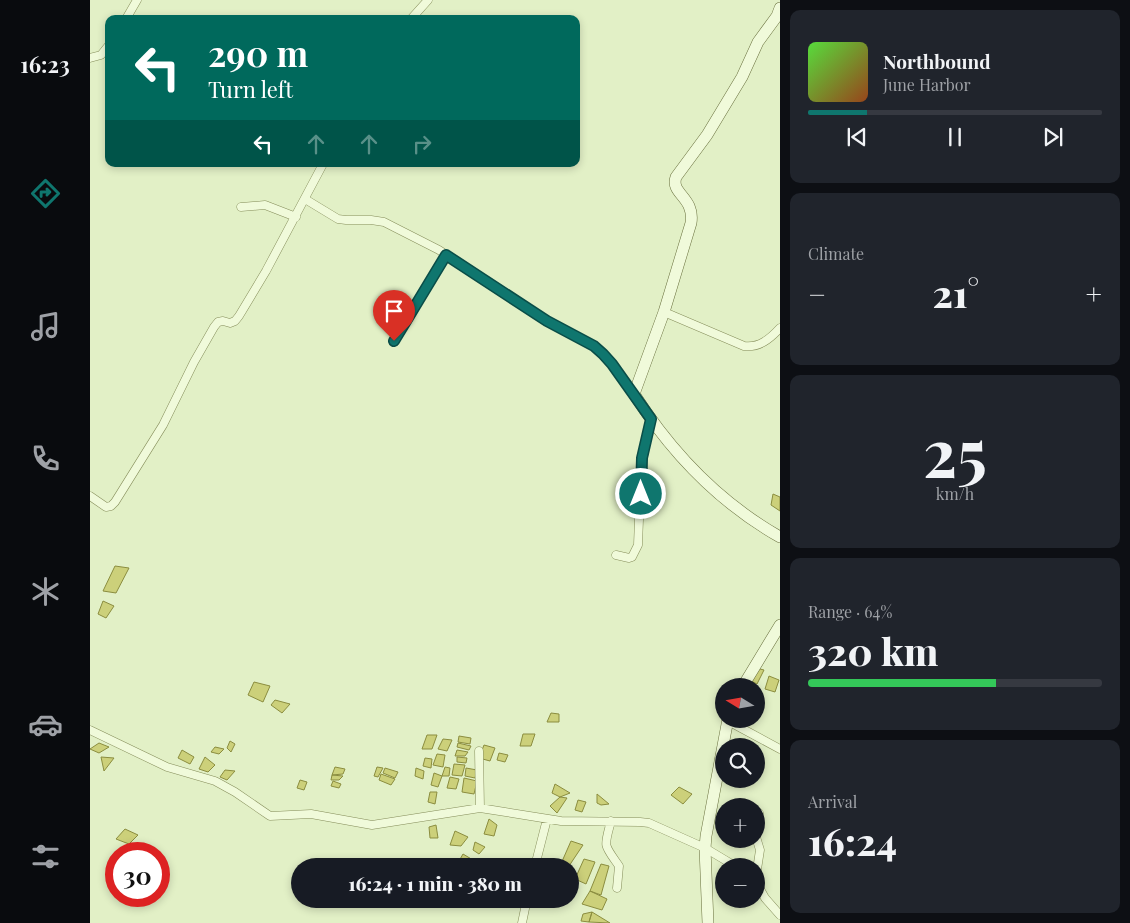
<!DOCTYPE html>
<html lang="en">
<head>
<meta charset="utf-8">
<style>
	:root { --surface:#171b24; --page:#20242c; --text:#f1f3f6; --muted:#9ea1a6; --line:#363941; --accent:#0f766e }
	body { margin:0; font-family:"Playfair Display",serif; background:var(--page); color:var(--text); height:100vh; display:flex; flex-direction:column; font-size:19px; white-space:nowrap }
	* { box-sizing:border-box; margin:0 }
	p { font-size:16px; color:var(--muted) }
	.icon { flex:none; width:28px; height:28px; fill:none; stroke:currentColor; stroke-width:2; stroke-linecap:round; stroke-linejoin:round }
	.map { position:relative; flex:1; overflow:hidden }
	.side { display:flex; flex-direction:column; gap:10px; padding:10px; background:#0d0f14; width:350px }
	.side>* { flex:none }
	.hud { position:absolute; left:15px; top:15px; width:475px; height:152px; border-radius:10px; box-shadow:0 2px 8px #0003; background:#00695c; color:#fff; overflow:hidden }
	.needle { width:32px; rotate:281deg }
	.buttons { position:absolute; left:625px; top:678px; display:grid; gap:10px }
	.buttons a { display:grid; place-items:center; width:50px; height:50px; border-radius:50%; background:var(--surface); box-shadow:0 2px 8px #0003; font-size:25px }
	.speed { position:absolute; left:15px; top:842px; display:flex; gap:10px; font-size:25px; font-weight:700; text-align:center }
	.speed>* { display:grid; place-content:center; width:65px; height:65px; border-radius:50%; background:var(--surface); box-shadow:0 2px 8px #0003; line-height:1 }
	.speed .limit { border:8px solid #d22; background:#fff; color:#111 }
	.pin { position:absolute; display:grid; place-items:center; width:42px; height:42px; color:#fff; margin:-51px -21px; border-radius:50% 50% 50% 0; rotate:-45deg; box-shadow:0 0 5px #0007 }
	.pin .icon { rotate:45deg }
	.me { position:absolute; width:55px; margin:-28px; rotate:0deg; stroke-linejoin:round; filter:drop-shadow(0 0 4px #0008) }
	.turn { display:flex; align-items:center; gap:18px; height:105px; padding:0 20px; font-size:22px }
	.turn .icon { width:65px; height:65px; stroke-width:2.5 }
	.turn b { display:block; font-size:35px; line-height:42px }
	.lanes { display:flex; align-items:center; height:48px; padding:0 20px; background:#0003; justify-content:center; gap:25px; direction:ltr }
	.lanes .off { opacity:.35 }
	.big { font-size:38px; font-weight:800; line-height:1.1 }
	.side .card { flex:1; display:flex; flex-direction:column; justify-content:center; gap:8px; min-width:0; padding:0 18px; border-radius:10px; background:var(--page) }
	.side .dial { align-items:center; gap:0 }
	.dial b { font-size:65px; line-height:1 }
	.song { display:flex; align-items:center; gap:15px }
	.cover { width:60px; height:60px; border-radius:8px; background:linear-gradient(135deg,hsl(110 70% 55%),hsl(20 70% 35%)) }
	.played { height:5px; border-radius:2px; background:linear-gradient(90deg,var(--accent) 20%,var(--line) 20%) }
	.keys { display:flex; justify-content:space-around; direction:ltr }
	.heat { display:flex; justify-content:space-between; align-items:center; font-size:28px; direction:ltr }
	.charge { height:8px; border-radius:4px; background:linear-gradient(90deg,#34c759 64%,var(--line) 0) }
	.trip { position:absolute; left:201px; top:858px; width:288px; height:50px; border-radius:25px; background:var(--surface); box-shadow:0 2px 8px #0003; font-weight:800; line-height:50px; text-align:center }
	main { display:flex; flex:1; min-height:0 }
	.dock { display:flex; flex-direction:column; width:90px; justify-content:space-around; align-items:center; background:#090b0e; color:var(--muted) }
	.dock .icon { width:35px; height:35px }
	.dock .current { color:var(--accent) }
	.dock b { font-size:22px; color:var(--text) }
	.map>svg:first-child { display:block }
</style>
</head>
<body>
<main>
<nav class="dock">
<b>16:23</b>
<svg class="icon current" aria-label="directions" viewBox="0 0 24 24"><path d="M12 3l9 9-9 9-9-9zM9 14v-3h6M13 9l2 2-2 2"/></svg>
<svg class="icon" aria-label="music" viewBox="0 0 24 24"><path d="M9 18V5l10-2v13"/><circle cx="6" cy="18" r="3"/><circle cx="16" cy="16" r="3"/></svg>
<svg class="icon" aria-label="phone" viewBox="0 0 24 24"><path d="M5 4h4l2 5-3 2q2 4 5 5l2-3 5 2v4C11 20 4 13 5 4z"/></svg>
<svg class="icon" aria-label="climate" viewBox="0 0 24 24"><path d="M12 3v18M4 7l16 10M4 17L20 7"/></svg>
<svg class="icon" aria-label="car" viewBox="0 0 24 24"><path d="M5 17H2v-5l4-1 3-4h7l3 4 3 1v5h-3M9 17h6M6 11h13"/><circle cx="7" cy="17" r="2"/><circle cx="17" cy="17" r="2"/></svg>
<svg class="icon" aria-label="filters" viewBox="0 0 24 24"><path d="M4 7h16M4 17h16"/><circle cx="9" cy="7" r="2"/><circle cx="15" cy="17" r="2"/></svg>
</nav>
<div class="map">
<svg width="690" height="923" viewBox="0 0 690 923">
	<rect width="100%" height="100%" fill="#e2f0c6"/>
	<path fill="#ccd07a" stroke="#8b8d3f" d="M683 494 690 497V511L681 505Z
		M25 566 39 568 26 593 13 591Z
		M13 601 24 606 16 618 8 614Z
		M666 668 674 670 667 684 659 680Z
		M679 676 689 680 685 692 675 689Z
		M164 682 180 686 173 702 158 695Z
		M185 700 200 704 192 713 181 705Z
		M461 713 469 714V722H457Z
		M433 734H445L441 746H430Z
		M337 735H347L342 749H332Z
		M369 736 381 738 380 744 368 742Z
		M353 739 362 740 357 751 348 749Z
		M140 741 145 744 141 752 137 748Z
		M9 743 19 747 9 753 0 749Z
		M368 743 381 746 379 750 367 747Z
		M394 745 405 748 400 761 389 758Z
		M125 747 134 749 129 754 121 752Z
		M92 750 104 757 100 764 88 758Z
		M367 750 378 752 375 756H365Z
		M409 753 418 755 415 762 407 760Z
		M347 754 355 755 353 767 343 765Z
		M11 757 24 758 14 771Z
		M115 757 125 765 118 772 109 769Z
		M367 757 377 758 376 763 367 762Z
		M335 758 342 759 341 768 333 766Z
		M364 764 375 765 372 776 362 775Z
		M245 767 255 769 253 774 242 775Z
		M287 767 293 768 288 777 284 776Z
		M355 767 360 768 359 776H352Z
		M295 768 308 772 305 778 293 773Z
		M326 768 334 771 333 779 325 776Z
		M376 768 387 770 385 778 375 776Z
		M135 770 145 771 137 780 130 777Z
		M344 773 352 776 348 787 341 785Z
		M291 774 305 779 301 785 289 780Z
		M242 775 253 776 249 780H241Z
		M360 777 369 779 366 789 357 788Z
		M374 778 387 781 384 794 372 792Z
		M210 780 217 782 214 790 207 788Z
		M243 781 251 784 249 788 241 786Z
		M465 784 480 793 470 797 462 793Z
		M589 787 602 794 593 804 581 795Z
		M340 792H347L345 804 338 802Z
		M507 794 519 804 511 805 507 803Z
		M470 797 477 798 467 813 460 806Z
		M488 800 496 802 492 812 485 810Z
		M399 819 407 825 404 836 394 834Z
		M346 825 348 838H340L339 827Z
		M35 829 48 835 39 844 26 839Z
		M365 831 378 837 371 846 360 845Z
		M481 841 493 845 479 866H470Z
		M385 842 395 847 389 854 383 850Z
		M373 854 388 863 377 865 369 861Z
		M494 859 505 862 496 884 485 879Z
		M511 864 519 866 511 895 500 891Z
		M500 891 517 899 512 910 492 904Z
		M502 912 499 922 491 921 493 914Z
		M502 912 520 923 499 922Z"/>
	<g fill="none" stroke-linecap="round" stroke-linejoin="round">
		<defs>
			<path id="street" d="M36 19 47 0
				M321 19 338 0
				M0 58 11 55 19 45
				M215 199 248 219 256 220H281L294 222 349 250 457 321 504 346 522 364 544 394
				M151 207 175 205 206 217
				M574 312 654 346C669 348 680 339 690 328
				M304 341 356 255
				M0 496 16 507 21 506 25 502 73 425 104 362 124 327 128 322 133 321 140 323 145 321 149 316 176 271 233 164
				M526 555 539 558 542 557 548 545 551 468 561 419
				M638 721 690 749
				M0 730 77 767 125 781 145 792 180 816 221 814 282 825 390 808 471 821 550 822 559 823 615 848 645 866
				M389 751 390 808
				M521 821C514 848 513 843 529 866L527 888
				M666 826 669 813
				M666 837 670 850 666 876
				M445 866 457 819
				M666 882 675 898 690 915
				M432 923 437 899"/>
			<path id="secondary" d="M690 8 687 16 668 42 652 77 617 135 586 177C580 194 605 197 601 223L574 312 544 394C581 452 630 503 690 537
				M653 686 690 625
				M618 923 615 848 616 836 638 719"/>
		</defs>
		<use href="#street" stroke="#858d5a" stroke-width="9"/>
		<use href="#secondary" stroke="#686f3d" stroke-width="12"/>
		<use href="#street" stroke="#f0fada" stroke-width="8"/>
		<use href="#secondary" stroke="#f0fada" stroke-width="11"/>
	</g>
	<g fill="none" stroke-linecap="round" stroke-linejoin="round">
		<defs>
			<path id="route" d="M304 341 356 255 457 321 504 346 513 354 522 364 561 419 552 458 551 494"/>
		</defs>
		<use href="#route" stroke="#0a4d48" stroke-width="12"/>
		<use href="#route" stroke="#0f766e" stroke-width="9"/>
	</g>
</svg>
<div class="buttons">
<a><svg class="needle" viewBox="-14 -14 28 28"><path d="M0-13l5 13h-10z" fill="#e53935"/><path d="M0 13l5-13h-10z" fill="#9ea1a6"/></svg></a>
<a><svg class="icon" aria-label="search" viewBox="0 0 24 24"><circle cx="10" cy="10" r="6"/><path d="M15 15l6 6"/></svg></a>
<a>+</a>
<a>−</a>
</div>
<div class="speed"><div class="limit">30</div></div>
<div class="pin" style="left:304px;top:341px;background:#d93025"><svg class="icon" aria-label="arrive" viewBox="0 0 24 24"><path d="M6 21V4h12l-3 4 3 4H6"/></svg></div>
<svg class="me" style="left:551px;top:494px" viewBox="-20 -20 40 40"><circle r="17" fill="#0f766e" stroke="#fff" stroke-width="3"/><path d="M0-11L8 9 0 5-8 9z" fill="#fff"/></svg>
<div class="trip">16:24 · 1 min · 380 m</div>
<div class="hud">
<div class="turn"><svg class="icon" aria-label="left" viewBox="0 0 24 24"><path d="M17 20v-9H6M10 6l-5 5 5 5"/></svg><div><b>290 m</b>Turn left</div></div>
<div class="lanes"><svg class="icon" aria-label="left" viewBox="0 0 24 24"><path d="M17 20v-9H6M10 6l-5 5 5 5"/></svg><svg class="icon off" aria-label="ahead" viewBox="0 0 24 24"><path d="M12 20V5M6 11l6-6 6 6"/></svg><svg class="icon off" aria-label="ahead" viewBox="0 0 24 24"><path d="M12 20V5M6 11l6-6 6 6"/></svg><svg class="icon off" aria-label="right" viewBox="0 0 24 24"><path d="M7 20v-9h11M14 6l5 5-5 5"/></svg></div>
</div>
</div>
<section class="side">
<div class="card">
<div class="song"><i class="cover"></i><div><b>Northbound</b><p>June Harbor</p></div></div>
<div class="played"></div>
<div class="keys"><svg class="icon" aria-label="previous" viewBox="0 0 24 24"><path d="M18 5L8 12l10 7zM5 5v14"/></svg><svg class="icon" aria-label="pause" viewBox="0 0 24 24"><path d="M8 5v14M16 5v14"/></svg><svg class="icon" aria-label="next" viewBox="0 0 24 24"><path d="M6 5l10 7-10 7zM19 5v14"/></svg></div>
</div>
<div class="card"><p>Climate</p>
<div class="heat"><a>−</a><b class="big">21°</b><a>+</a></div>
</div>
<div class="card dial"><b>25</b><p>km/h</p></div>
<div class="card"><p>Range · 64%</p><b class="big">320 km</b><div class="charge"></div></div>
<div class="card"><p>Arrival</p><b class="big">16:24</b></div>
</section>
</main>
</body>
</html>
